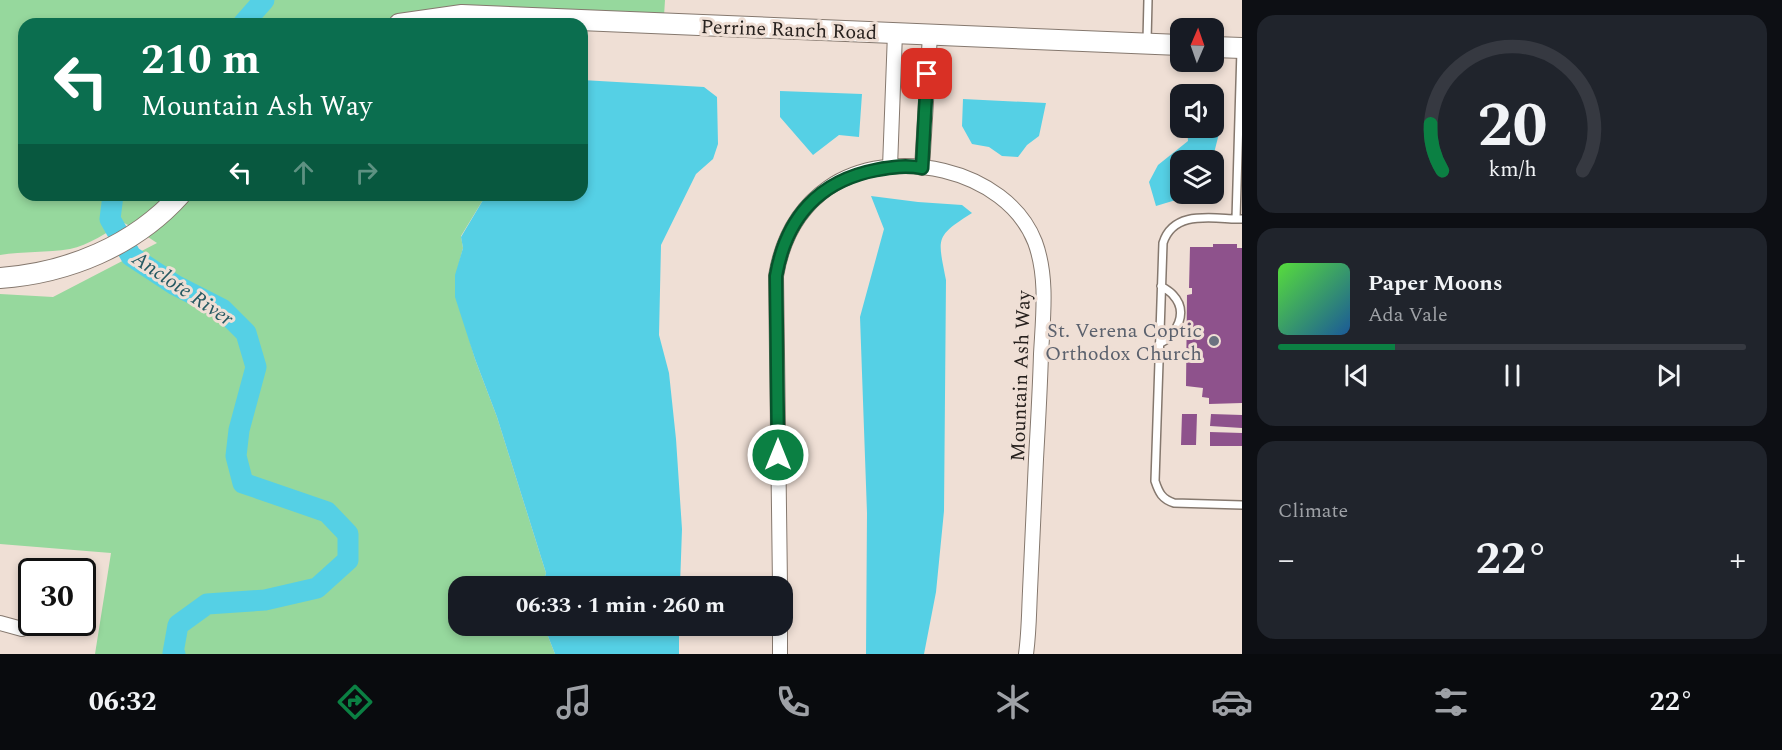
<!DOCTYPE html>
<html lang="en">
<head>
<meta charset="utf-8">
<style>
	:root { --surface:#171b24; --page:#20242c; --text:#f1f3f6; --muted:#9ea1a6; --line:#363941; --accent:#0b8043 }
	body { margin:0; font-family:Spectral,serif; background:var(--page); color:var(--text); height:100vh; display:flex; flex-direction:column; font-size:22px; white-space:nowrap }
	* { box-sizing:border-box; margin:0 }
	p { font-size:20px; color:var(--muted) }
	.icon { flex:none; width:33px; height:33px; fill:none; stroke:currentColor; stroke-width:2; stroke-linecap:round; stroke-linejoin:round }
	.map { position:relative; flex:1; overflow:hidden }
	.drawer { display:flex; flex-direction:column; gap:15px; padding:15px; background:#0d0f14; width:540px }
	.drawer>* { flex:none }
	.top-card { position:absolute; left:18px; top:18px; width:570px; height:183px; border-radius:18px; box-shadow:0 3px 9px #0003; background:#0b6e4f; color:#fff; overflow:hidden }
	.needle { width:39px; rotate:2deg }
	.controls { position:absolute; left:1170px; top:18px; display:grid; gap:12px }
	.controls a { display:grid; place-items:center; width:54px; height:54px; border-radius:12px; background:var(--surface); box-shadow:0 3px 9px #0003; font-size:30px }
	.speed { position:absolute; left:18px; top:558px; display:flex; gap:12px; font-size:30px; font-weight:700; text-align:center }
	.speed>* { display:grid; place-content:center; width:78px; height:78px; border-radius:50%; background:var(--surface); box-shadow:0 3px 9px #0003; line-height:1 }
	.speed .limit { border:3px solid #111; border-radius:9px; background:#fff; color:#111 }
	.pin { position:absolute; display:grid; place-items:center; width:51px; height:51px; color:#fff; margin:-26px; border-radius:12px; box-shadow:0 3px 9px #0006 }
	.me { position:absolute; width:66px; margin:-33px; rotate:0deg; stroke-linejoin:round; filter:drop-shadow(0 0 4px #0008) }
	.turn { display:flex; align-items:center; gap:21px; height:126px; padding:0 24px; font-size:27px }
	.turn .icon { width:78px; height:78px; stroke-width:2.5 }
	.turn b { display:block; font-size:42px; line-height:51px }
	.lanes { display:flex; align-items:center; height:57px; padding:0 24px; background:#0003; justify-content:center; gap:30px; direction:ltr }
	.lanes .off { opacity:.35 }
	.big { font-size:45px; font-weight:700; line-height:1.1 }
	.drawer .widget { flex:1; display:flex; flex-direction:column; justify-content:center; gap:9px; min-width:0; padding:0 21px; border-radius:18px; background:var(--page) }
	.drawer .dial { align-items:center; gap:0 }
	.dial svg { height:156px; overflow:visible; fill:none; stroke:var(--line); stroke-width:7; stroke-linecap:round; text-anchor:middle }
	.dial text { fill:var(--text); stroke:none }
	.song { display:flex; align-items:center; gap:18px }
	.cover { width:72px; height:72px; border-radius:9px; background:linear-gradient(135deg,hsl(110 70% 55%),hsl(210 70% 35%)) }
	.played { height:6px; border-radius:3px; background:linear-gradient(90deg,var(--accent) 25%,var(--line) 25%) }
	.keys { display:flex; justify-content:space-around; direction:ltr }
	.heat { display:flex; justify-content:space-between; align-items:center; font-size:33px; direction:ltr }
	.trip { position:absolute; left:448px; top:576px; width:345px; height:60px; border-radius:18px; background:var(--surface); box-shadow:0 3px 9px #0003; font-weight:700; line-height:60px; text-align:center }
	.tab-bar { display:flex; height:96px; justify-content:space-around; align-items:center; background:#090b0e; color:var(--muted) }
	.tab-bar .icon { width:42px; height:42px }
	.tab-bar .on { color:var(--accent) }
	.tab-bar b { font-size:27px; color:var(--text) }
	main { display:flex; flex:1; min-height:0 }
	.map>svg:first-child { display:block }
</style>
</head>
<body>
<main>
<div class="map">
<svg width="1242" height="654" viewBox="0 0 1242 654">
	<rect width="100%" height="100%" fill="#efdfd5"/>
	<path fill="#96d89d" d="M0 0H665L664 16 404 15 379 24H24V195H171L132 227 124 223C108 231 88 246 70 249 47 253 23 251 0 255Z
		M189 195H486L461 236 463 248 456 275 466 328 475 359 497 417 546 573 542 586H459V626H544L555 654H95L111 553 0 544V294L53 297 157 243 145 235Z"/>
	<path fill="#55d0e5" d="M582 80 704 87 717 97 718 144 713 159 696 174 661 245 659 335 669 373 676 439 682 529 680 586H542L546 573 497 417 475 359 455 297V275L463 248 461 237 486 195H582Z
		M780 91 862 94 859 137 839 135 813 155 780 117Z
		M963 99 1046 103 1039 136 1027 145 1018 157 1002 156 989 147 972 144 962 126Z
		M1214 107 1222 122 1214 153 1217 181 1214 192V160H1180V194H1213L1212 196H1189L1156 206 1149 182 1158 165 1188 141 1187 128H1214Z
		M871 196 918 202 962 205 972 213C934 237 938 238 946 280L944 511 936 592 924 654H866L867 513 860 317 884 229Z
		M544 626H679V654H555Z"/>
	<g fill="none" stroke-linecap="round" stroke-linejoin="round">
		<path stroke="#55d0e5" stroke-width="21" d="M243 24 264 0
			M113 195 110 219 131 256 175 285 222 309 246 333 256 367 239 430 236 456 243 483 327 512 348 534V560L317 588 265 600 207 604 178 625 173 653 175 654"/>
	</g>
	<path fill="#8e528c" d="M1213 244H1237V248H1242V403L1209 404V398L1202 397 1203 388 1186 386 1187 295 1192 294V288H1189L1190 247H1213Z
		M1182 414H1197L1196 445H1181Z
		M1211 414 1242 415V428L1210 426Z
		M1210 432 1242 433V446H1210Z"/>
	<g fill="none" stroke-linecap="round" stroke-linejoin="round">
		<defs>
			<path id="lane" d="M1147 41 1148 0
				M1241 50 1236 219H1242
				M1236 219C1209 218 1173 211 1163 243L1155 481C1159 493 1162 499 1174 503L1242 505
				M1159 344C1177 335 1189 312 1173 295 1170 291 1165 289 1161 286"/>
			<path id="street" d="M890 167 895 33
				M922 168 930 35
				M780 586 776 276C782 240 798 209 828 188 890 144 1006 168 1035 242 1048 277 1043 317 1041 354 1040 389 1038 424 1036 459 1034 503 1032 547 1030 591 1029 611 1029 633 1026 654
				M0 623 22 629
				M780 654V626"/>
			<path id="secondary" d="M399 24 462 15 1180 45
				M1214 47 1242 48
				M0 278C68 273 134 246 180 195"/>
		</defs>
		<use href="#lane" stroke="#85786e" stroke-width="10"/>
		<use href="#street" stroke="#85786e" stroke-width="16"/>
		<use href="#secondary" stroke="#85786e" stroke-width="22"/>
		<use href="#lane" stroke="#fff" stroke-width="7"/>
		<use href="#street" stroke="#fff" stroke-width="14"/>
		<use href="#secondary" stroke="#fff" stroke-width="20"/>
	</g>
	<g fill="none" stroke-linecap="round" stroke-linejoin="round">
		<defs>
			<path id="route" d="M778 455 776 276C786 218 819 181 876 170 892 167 906 165 922 168L927 74"/>
		</defs>
		<use href="#route" stroke="#07532c" stroke-width="15"/>
		<use href="#route" stroke="#0b8043" stroke-width="10"/>
	</g>
	<circle fill="#6b7280" stroke="#efdfd5" stroke-width="2" cx="1214" cy="341" r="6"/>
	<g text-anchor="middle" stroke-width="6" stroke-linejoin="round" paint-order="stroke">
		<g font-size="20" fill="#26201d" stroke="#efdfd5">
			<text transform="translate(789 29) rotate(2)" y="7">Perrine Ranch Road</text>
			<text transform="translate(1020 376) rotate(-88)" y="7">Mountain Ash Way</text>
		</g>
		<g font-size="20" fill="#5b616d" stroke="#efdfd5" text-anchor="end">
			<text x="1202" y="337">St. Verena Coptic<tspan x="1202" dy="23">Orthodox Church</tspan></text>
		</g>
		<g font-size="21" font-style="italic" fill="#255962" stroke="#efdfd5">
			<text transform="translate(183 288) rotate(34)" y="7">Anclote River</text>
		</g>
	</g>
</svg>
<div class="controls">
<a><svg class="needle" viewBox="-14 -14 28 28"><path d="M0-13l5 13h-10z" fill="#e53935"/><path d="M0 13l5-13h-10z" fill="#9ea1a6"/></svg></a>
<a><svg class="icon" aria-label="sound" viewBox="0 0 24 24"><path d="M4 9h4l5-4v14l-5-4H4zM17 9q2 3 0 6"/></svg></a>
<a><svg class="icon" aria-label="layers" viewBox="0 0 24 24"><path d="M12 4l9 5-9 5-9-5zM3 14l9 5 9-5"/></svg></a>
</div>
<div class="speed"><div class="limit">30</div></div>
<div class="pin" style="left:927px;top:74px;background:#d93025"><svg class="icon" aria-label="arrive" viewBox="0 0 24 24"><path d="M6 21V4h12l-3 4 3 4H6"/></svg></div>
<svg class="me" style="left:778px;top:455px" viewBox="-20 -20 40 40"><circle r="17" fill="#0b8043" stroke="#fff" stroke-width="3"/><path d="M0-11L8 9 0 5-8 9z" fill="#fff"/></svg>
<div class="trip">06:33 · 1 min · 260 m</div>
<div class="top-card">
<div class="turn"><svg class="icon" aria-label="left" viewBox="0 0 24 24"><path d="M17 20v-9H6M10 6l-5 5 5 5"/></svg><div><b>210 m</b>Mountain Ash Way</div></div>
<div class="lanes"><svg class="icon" aria-label="left" viewBox="0 0 24 24"><path d="M17 20v-9H6M10 6l-5 5 5 5"/></svg><svg class="icon off" aria-label="ahead" viewBox="0 0 24 24"><path d="M12 20V5M6 11l6-6 6 6"/></svg><svg class="icon off" aria-label="right" viewBox="0 0 24 24"><path d="M7 20v-9h11M14 6l5 5-5 5"/></svg></div>
</div>
</div>
<section class="drawer">
<div class="widget dial"><svg viewBox="0 0 100 80">
<path d="M14 69A42 42 0 1 1 86 69"/>
<path d="M14 69A42 42 0 0 1 8 45" stroke="#0b8043"/>
<text x="50" y="56" font-size="32" font-weight="700">20</text>
<text x="50" y="72" font-size="11">km/h</text>
</svg></div>
<div class="widget">
<div class="song"><i class="cover"></i><div><b>Paper Moons</b><p>Ada Vale</p></div></div>
<div class="played"></div>
<div class="keys"><svg class="icon" aria-label="previous" viewBox="0 0 24 24"><path d="M18 5L8 12l10 7zM5 5v14"/></svg><svg class="icon" aria-label="pause" viewBox="0 0 24 24"><path d="M8 5v14M16 5v14"/></svg><svg class="icon" aria-label="next" viewBox="0 0 24 24"><path d="M6 5l10 7-10 7zM19 5v14"/></svg></div>
</div>
<div class="widget"><p>Climate</p>
<div class="heat"><a>−</a><b class="big">22°</b><a>+</a></div>
</div>
</section>
</main>
<nav class="tab-bar">
<b>06:32</b>
<svg class="icon on" aria-label="directions" viewBox="0 0 24 24"><path d="M12 3l9 9-9 9-9-9zM9 14v-3h6M13 9l2 2-2 2"/></svg>
<svg class="icon" aria-label="music" viewBox="0 0 24 24"><path d="M9 18V5l10-2v13"/><circle cx="6" cy="18" r="3"/><circle cx="16" cy="16" r="3"/></svg>
<svg class="icon" aria-label="phone" viewBox="0 0 24 24"><path d="M5 4h4l2 5-3 2q2 4 5 5l2-3 5 2v4C11 20 4 13 5 4z"/></svg>
<svg class="icon" aria-label="climate" viewBox="0 0 24 24"><path d="M12 3v18M4 7l16 10M4 17L20 7"/></svg>
<svg class="icon" aria-label="car" viewBox="0 0 24 24"><path d="M5 17H2v-5l4-1 3-4h7l3 4 3 1v5h-3M9 17h6M6 11h13"/><circle cx="7" cy="17" r="2"/><circle cx="17" cy="17" r="2"/></svg>
<svg class="icon" aria-label="filters" viewBox="0 0 24 24"><path d="M4 7h16M4 17h16"/><circle cx="9" cy="7" r="2"/><circle cx="15" cy="17" r="2"/></svg>
<b>22°</b>
</nav>
</body>
</html>
